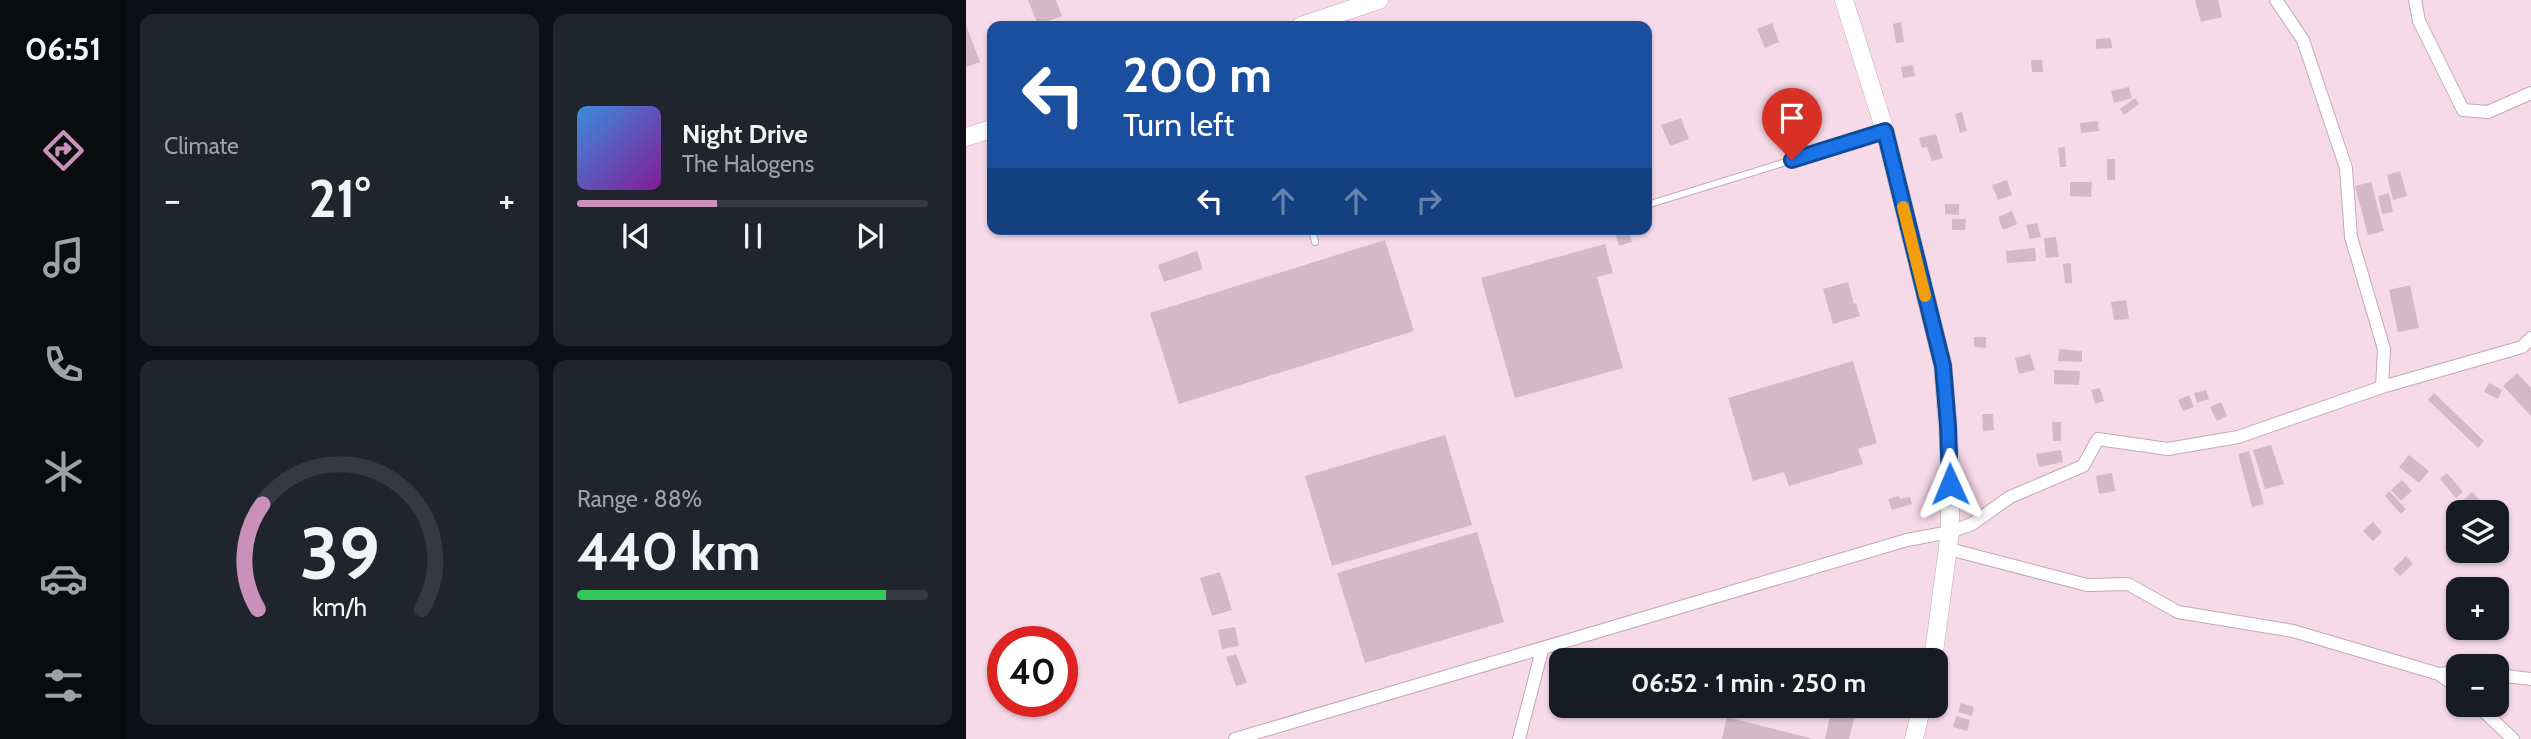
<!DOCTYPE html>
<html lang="en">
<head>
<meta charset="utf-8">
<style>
	:root { --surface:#171b24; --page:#20242c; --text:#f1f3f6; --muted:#9ea1a6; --line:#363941; --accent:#c991b9 }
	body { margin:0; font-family:Cabin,sans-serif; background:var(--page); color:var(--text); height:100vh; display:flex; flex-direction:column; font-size:26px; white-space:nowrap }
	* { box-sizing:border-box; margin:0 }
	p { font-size:23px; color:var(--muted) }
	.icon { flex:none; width:38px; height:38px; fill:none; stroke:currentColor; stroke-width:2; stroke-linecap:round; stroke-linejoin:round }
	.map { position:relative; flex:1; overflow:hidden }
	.panel { display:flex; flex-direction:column; gap:14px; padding:14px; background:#0d0f14; width:840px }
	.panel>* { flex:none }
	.guide { position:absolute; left:21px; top:21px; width:665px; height:214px; border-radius:14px; box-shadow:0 2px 5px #0004; background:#1a4fa0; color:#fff; overflow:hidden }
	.tools { position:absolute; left:1480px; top:500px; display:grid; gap:14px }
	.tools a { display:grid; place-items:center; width:63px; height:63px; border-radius:14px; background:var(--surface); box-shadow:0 2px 5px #0004; font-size:35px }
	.speed { position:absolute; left:21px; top:626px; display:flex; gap:14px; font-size:35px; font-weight:700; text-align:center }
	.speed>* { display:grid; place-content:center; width:91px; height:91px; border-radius:50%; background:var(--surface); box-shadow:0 2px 5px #0004; line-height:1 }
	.speed .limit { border:10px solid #d22; background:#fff; color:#111 }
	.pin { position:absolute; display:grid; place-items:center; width:60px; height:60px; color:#fff; margin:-72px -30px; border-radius:50% 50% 50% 0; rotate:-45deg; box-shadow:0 0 7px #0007 }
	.pin .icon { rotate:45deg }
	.me { position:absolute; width:77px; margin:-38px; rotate:359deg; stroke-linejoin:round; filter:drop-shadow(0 0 5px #0008) }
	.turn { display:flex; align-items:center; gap:24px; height:147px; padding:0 21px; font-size:32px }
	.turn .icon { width:91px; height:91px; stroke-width:2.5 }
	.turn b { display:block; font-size:49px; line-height:60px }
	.lanes { display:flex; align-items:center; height:66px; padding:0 21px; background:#0003; justify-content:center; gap:35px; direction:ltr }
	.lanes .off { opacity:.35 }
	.big { font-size:52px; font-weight:700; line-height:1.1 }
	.panel .card { flex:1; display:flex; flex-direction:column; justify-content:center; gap:10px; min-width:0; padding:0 24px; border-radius:14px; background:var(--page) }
	.panel .dial { align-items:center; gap:0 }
	.dial svg { height:182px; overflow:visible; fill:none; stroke:var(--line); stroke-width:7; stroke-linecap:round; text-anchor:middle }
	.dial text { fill:var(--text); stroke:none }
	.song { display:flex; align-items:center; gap:21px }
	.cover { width:84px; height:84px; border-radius:10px; background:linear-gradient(135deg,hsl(210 70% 55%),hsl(290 70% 35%)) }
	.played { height:7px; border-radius:4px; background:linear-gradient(90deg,var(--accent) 40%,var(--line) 40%) }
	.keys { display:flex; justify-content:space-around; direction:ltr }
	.heat { display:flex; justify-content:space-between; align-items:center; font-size:38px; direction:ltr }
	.charge { height:10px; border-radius:5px; background:linear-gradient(90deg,#34c759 88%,var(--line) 0) }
	.panel .tiles { flex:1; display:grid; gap:14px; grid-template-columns:repeat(2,1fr) }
	.trip { position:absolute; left:583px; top:648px; width:399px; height:70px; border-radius:14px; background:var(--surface); box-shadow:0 2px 5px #0004; font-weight:700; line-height:70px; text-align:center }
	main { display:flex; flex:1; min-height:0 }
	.tab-bar { display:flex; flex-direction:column; width:126px; justify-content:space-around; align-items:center; background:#090b0e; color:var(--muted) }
	.tab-bar .icon { width:49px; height:49px }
	.tab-bar .selected { color:var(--accent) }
	.tab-bar b { font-size:32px; color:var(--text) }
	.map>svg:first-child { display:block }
</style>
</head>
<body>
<main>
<nav class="tab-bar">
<b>06:51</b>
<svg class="icon selected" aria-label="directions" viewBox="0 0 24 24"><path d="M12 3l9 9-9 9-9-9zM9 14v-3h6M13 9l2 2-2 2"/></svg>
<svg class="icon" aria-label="music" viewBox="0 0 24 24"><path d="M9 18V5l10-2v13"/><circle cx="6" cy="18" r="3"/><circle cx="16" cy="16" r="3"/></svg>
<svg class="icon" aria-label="phone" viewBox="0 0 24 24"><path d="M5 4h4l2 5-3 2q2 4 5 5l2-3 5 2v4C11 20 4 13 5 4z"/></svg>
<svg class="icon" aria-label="climate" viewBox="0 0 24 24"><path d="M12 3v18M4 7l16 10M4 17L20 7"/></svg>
<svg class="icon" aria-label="car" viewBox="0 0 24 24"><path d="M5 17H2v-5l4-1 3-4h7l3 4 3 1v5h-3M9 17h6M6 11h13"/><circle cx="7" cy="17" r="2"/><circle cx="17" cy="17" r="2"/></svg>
<svg class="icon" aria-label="filters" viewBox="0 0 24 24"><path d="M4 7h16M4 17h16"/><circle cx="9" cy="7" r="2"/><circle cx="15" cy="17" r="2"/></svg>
</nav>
<section class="panel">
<div class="tiles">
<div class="card"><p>Climate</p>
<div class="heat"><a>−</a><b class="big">21°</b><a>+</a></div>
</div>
<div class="card">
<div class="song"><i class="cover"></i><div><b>Night Drive</b><p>The Halogens</p></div></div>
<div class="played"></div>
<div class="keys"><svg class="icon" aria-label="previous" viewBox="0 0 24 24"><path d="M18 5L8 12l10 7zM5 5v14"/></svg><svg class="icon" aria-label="pause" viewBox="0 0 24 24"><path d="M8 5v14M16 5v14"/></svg><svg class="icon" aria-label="next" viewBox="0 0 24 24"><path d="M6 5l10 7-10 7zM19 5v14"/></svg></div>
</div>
<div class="card dial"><svg viewBox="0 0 100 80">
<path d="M14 69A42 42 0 1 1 86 69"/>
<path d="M14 69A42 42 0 0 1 16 23" stroke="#c991b9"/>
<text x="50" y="56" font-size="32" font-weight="700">39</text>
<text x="50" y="72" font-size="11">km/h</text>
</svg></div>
<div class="card"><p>Range · 88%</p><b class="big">440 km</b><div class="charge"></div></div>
</div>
</section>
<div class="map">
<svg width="1565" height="739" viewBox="0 0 1565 739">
	<rect width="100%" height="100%" fill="#f6dae8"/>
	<path fill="#d3b8c6" d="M62 0H90L96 16 72 25Z
		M1229 0H1252L1256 17 1235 22Z
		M935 22 938 42 930 43 927 24Z
		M806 23 813 42 799 48 791 29Z
		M0 25 14 62 0 67Z
		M1145 38 1146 48 1130 49V39Z
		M1065 60H1076L1077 72H1066Z
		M947 65 949 76 937 78 935 67Z
		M1163 87 1166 98 1148 103 1145 91Z
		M1169 98 1173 104 1158 115 1154 109Z
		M996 112 1001 131 994 133 989 114Z
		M715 118 723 139 704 146 695 125Z
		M1132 121 1133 131 1115 133 1114 123Z
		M970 134 977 158 966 161 961 147 956 148 953 138Z
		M1099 147 1100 167H1094L1092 148Z
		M1141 159H1149V180H1141Z
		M1434 171 1441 196 1427 200 1421 175Z
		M1041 180 1046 195 1032 200 1026 185Z
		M1104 182H1126L1125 197 1104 196Z
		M1405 182 1418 231 1402 235 1389 186Z
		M1423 193 1427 212 1416 214 1412 196Z
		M979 204H993V215L979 214Z
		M1046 211 1051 224 1037 230 1032 217Z
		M986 219H1000L999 230H986Z
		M1071 223 1075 237 1064 239 1060 225Z
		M648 229H662L666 242 653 246Z
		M1090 237 1093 257 1080 258 1078 238Z
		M419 240 448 331 213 404 184 313Z
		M639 244 647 273 631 277 657 368 549 398 515 278Z
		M1069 248 1070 261 1041 263 1040 251Z
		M231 251 237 269 198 282 192 265Z
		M1105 263 1106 283H1099L1097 264Z
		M882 282 888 304 890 303 894 316 867 324 857 289Z
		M1444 285 1453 328 1432 332 1423 290Z
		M1160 300 1163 319 1148 320 1145 302Z
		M1008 337H1020V348L1008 347Z
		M1093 349 1116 351V362L1092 361Z
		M1064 354 1069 370 1053 374 1049 358Z
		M887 361 911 443 892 449 897 464 823 486 818 472 787 481 762 398Z
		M1088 370 1114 371 1113 385 1088 384Z
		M1551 373 1565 388V416L1537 386Z
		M1523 383 1536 390 1532 399 1518 392Z
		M1134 388 1138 401 1129 404 1125 390Z
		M1240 390 1243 399 1231 403 1228 393Z
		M1468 393 1518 441 1512 448 1462 400Z
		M1223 395 1228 407 1217 411 1212 400Z
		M1255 402 1261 416 1251 421 1244 407Z
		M1016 414H1027L1028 430 1017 431Z
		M1086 422H1095V441H1087Z
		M479 435 506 525 366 566 339 476Z
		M1305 445 1318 484 1299 489 1287 450Z
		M1095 450 1097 462 1073 467 1070 454Z
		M1283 451 1298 504 1286 507 1272 454Z
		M1443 455 1463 471 1453 483 1433 467Z
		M1146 473 1149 491 1133 494 1130 476Z
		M1481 473 1497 492 1490 498 1474 479Z
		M1436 480 1446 491 1435 501 1425 490Z
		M1423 491 1440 509 1435 514 1419 496Z
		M1506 492 1515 501 1503 513H1493V525L1483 514Z
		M933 496 934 499 944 497 946 504 926 510 922 499Z
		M1407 522 1416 532 1407 541 1397 531Z
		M511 532 538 622 399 663 371 573Z
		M1440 556 1447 564 1434 576 1427 569Z
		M254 572 266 610 246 616 234 578Z
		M269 627 273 646 256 649 252 630Z
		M270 654 281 683 270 686 260 657Z
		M995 703 1008 707 1006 716 992 712Z
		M865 712 888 718 883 739H859Z
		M990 716 1004 720 1001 731 987 727Z
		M761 717 844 738V739H756Z"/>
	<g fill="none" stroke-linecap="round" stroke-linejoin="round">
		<defs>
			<path id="lane" d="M681 205 917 132
				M346 229 349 242"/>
			<path id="street" d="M1449 0 1453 21 1497 110 1522 112 1565 93
				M1416 387 1556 347 1565 338
				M983 549 1121 585 1162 584 1212 612 1327 631 1473 674 1493 689
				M1473 674 1493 672
				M1531 675 1565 679
				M1511 705 1547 739
				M269 739 941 540 984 532 1006 524 1044 497 1117 466 1132 439 1202 449 1272 437 1416 387 1418 349 1385 237 1380 168 1337 40 1310 0
				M553 739 576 650"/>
			<path id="secondary" d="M878 0 919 131 977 366 984 460V532L967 660
				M335 26 413 0
				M0 137 26 129
				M948 739 956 705"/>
		</defs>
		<use href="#lane" stroke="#c3a8b6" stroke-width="8"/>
		<use href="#street" stroke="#c3a8b6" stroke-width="14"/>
		<use href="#secondary" stroke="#c3a8b6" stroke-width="19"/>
		<use href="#lane" stroke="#fff" stroke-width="6"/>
		<use href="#street" stroke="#fff" stroke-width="12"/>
		<use href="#secondary" stroke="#fff" stroke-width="18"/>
	</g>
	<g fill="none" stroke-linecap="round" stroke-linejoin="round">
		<defs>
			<path id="route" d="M826 160 919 131 977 366 982 426 984 484"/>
		</defs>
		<use href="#route" stroke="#114b97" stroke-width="18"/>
		<use href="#route" stroke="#1a73e8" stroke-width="12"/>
		<path stroke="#f59e0b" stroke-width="12" d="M937 207 959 296"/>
	</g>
</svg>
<div class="tools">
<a><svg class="icon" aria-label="layers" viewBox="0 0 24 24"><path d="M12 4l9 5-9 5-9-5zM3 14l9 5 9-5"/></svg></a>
<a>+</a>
<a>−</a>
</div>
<div class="speed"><div class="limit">40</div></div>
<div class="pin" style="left:826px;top:160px;background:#d93025"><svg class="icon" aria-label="arrive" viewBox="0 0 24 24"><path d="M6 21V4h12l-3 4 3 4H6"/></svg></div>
<svg class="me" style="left:984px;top:484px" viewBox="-20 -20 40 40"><path d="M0-17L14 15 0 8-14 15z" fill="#1a73e8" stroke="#fff" stroke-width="4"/></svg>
<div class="trip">06:52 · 1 min · 250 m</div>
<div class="guide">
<div class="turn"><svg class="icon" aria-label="left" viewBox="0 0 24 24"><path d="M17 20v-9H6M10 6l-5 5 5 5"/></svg><div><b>200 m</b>Turn left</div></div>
<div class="lanes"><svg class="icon" aria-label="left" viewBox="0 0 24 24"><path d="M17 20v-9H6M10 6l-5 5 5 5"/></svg><svg class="icon off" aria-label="ahead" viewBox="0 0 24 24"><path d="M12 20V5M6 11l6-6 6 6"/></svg><svg class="icon off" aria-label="ahead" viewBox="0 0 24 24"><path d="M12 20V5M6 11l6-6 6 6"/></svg><svg class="icon off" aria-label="right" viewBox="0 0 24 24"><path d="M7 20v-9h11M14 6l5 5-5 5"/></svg></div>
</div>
</div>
</main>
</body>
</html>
